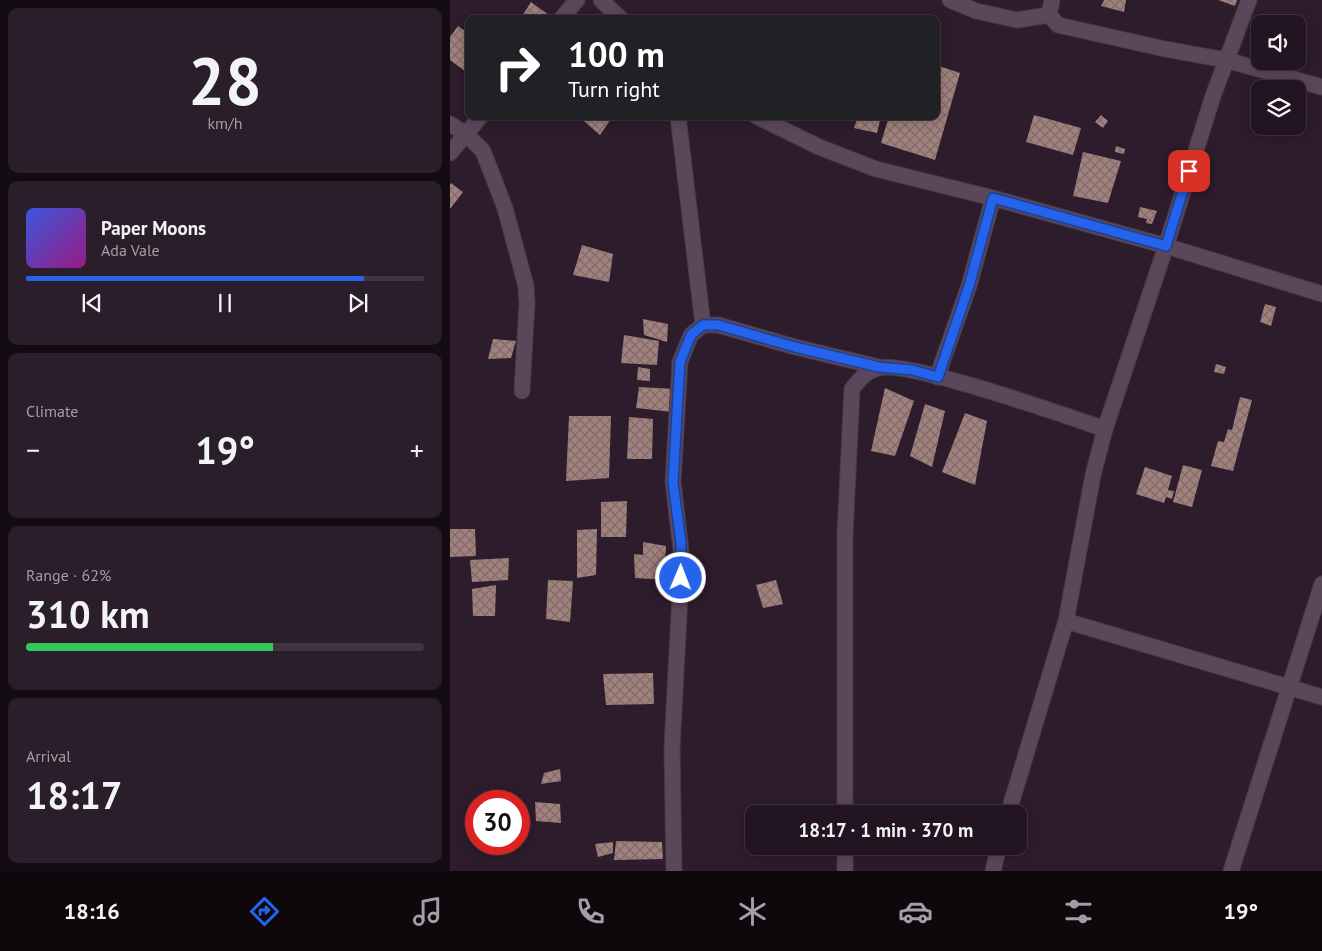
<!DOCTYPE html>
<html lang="en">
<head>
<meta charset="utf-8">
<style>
	:root { --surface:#221521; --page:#2a1e2a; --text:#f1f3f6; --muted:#a29fa5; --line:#3f343f; --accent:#2563eb }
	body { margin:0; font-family:"PT Sans",sans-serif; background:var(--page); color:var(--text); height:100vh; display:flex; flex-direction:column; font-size:19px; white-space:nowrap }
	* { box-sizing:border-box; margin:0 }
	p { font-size:16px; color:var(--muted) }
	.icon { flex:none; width:28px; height:28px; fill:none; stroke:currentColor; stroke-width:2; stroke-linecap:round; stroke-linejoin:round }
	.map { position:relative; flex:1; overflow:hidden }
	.side { display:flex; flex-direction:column; gap:8px; padding:8px; background:#130c12; width:450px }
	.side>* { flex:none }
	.hud { position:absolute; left:15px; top:15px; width:475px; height:105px; border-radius:10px; box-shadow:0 2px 12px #0003,0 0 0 1px var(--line); background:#202124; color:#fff; overflow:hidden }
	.fabs { position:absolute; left:801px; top:15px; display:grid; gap:10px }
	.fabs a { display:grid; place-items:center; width:55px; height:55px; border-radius:10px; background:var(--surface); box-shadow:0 2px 12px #0003,0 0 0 1px var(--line); font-size:25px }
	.speed { position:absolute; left:15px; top:790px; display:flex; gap:10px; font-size:25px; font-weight:700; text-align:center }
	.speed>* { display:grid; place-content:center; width:65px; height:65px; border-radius:50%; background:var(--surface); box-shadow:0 2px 12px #0003,0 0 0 1px var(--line); line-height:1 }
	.speed .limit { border:8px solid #d22; background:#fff; color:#111 }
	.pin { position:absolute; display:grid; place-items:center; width:42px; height:42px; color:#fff; margin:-21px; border-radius:10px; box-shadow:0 2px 8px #0006 }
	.me { position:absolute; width:55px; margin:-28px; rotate:1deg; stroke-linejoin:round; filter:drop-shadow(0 0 4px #0008) }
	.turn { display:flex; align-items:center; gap:18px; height:105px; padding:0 20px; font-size:22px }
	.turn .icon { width:65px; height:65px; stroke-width:2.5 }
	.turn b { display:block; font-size:35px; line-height:42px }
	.big { font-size:38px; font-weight:700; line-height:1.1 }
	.side .tile { flex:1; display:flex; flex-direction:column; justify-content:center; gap:8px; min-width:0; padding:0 18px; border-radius:10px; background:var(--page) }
	.side .dial { align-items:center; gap:0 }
	.dial b { font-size:65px; line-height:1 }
	.song { display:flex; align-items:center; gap:15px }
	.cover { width:60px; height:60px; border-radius:8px; background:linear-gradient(135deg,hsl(230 70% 55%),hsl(310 70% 35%)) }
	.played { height:5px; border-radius:2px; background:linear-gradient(90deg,var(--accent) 85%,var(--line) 85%) }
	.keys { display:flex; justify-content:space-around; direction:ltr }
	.heat { display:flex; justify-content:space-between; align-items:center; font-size:28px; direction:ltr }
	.charge { height:8px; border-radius:4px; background:linear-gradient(90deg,#34c759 62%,var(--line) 0) }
	.trip { position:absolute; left:295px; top:805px; width:282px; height:50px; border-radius:10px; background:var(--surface); box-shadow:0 2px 12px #0003,0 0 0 1px var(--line); font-weight:700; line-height:50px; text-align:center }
	.dock { display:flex; height:80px; justify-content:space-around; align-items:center; background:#0e080d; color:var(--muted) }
	.dock .icon { width:35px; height:35px }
	.dock .on { color:var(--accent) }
	.dock b { font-size:22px; color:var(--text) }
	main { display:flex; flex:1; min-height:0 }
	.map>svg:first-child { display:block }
</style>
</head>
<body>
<main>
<section class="side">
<div class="tile dial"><b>28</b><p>km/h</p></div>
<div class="tile">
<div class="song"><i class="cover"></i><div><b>Paper Moons</b><p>Ada Vale</p></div></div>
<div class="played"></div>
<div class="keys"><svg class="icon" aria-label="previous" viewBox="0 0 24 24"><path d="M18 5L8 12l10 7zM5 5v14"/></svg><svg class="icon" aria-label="pause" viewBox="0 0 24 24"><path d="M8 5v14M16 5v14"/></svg><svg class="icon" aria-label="next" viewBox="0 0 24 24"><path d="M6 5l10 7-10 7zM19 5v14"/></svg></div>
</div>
<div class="tile"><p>Climate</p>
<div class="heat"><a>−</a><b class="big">19°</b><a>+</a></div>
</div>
<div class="tile"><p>Range · 62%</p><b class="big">310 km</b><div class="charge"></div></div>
<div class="tile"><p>Arrival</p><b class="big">18:17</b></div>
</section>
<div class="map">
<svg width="872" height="871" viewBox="0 0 872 871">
	<defs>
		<pattern id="building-cross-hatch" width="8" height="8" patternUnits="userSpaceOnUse" patternTransform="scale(1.25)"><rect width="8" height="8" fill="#a1817d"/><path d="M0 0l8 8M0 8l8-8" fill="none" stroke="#816b69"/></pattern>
	</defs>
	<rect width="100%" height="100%" fill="#2d1c2c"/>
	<path fill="url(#building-cross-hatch)" d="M654 0H676L674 12 651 6Z
		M768 0H787L785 6Z
		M81 2 99 15 97 19H77L72 16Z
		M8 26 19 34V74L0 60V37Z
		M486 65 510 73 485 160 431 143 439 116H486Z
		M584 115 631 128 623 155 576 142Z
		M651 115 658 121 653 128 645 122Z
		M137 116H163L150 135 134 121Z
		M408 116H431L427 133 404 128Z
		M666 146 675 149 674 154 665 152Z
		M633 152 671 161 658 203 623 196Z
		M1 183 13 192 0 209V185Z
		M690 207 707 211 702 224 696 223 697 219 688 217Z
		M132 245 163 254 159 282 123 275Z
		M815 304 826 307 821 326 810 322Z
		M193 319 218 324 217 342 194 335Z
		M174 335 209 341 207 365 171 363Z
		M43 339 66 341 61 358 38 359Z
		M766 364 776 367 774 374 764 372Z
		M188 367 200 369V381L187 380Z
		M189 387 225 389 223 412 186 408Z
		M435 388 464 401 445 456 421 451Z
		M790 397 802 400 783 471 761 466 768 441 774 442 778 429 782 430Z
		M475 404 495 411 482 467 460 456Z
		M515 413 537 421 525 485 492 472Z
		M119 416H161L159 478 116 481Z
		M179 417 203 419 202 459H177Z
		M733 465 752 470 742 507 723 502Z
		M695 467 722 476 718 490 724 491 722 499 716 497 714 503 686 494Z
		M177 501 176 537H151V502Z
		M0 529H25L26 556 0 557Z
		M147 529 146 575 127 578V530Z
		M193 542 216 546 215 566 220 567 218 580 185 578 184 554 193 555Z
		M59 558 58 580 22 582 20 560Z
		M98 580 123 581 120 622 96 619Z
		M326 580 333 604 313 608 306 585Z
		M46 585 45 616H23L22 589Z
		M203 673 204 704 156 705 153 674Z
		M110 769 111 781 91 784 94 773Z
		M85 802 110 804 111 823 86 821Z
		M166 841 212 842 213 859 164 860Z
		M163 842V853L148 857 145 844Z"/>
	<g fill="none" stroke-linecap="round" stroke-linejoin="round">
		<defs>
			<path id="street" d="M151 0 171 19
				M500 0 526 11 567 20 599 15
				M602 0 599 15 608 25 715 49 776 60 872 87
				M228 116 253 325
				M306 116 369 147 426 169 543 198 716 246 872 294
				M0 124 16 134 33 151 55 208 76 286 77 303 72 391
				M0 153 16 134
				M487 377 519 286 543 198
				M616 621 872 697
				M395 814V535L402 389C410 379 415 372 428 368 456 359 619 417 655 429
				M558 814 616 621 643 475 655 429 716 246 763 96 799 0
				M224 871 222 747 232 559 223 482 230 362 241 335 253 325H268L345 347 429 367
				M395 871V846
				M543 871 549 846
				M781 871 872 584"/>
			<path id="secondary" d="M111 19 127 0
				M16 134 31 116"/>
		</defs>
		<use href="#street" stroke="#473946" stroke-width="17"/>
		<use href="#secondary" stroke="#473946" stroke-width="17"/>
		<use href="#street" stroke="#5b475a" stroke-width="15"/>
		<use href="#secondary" stroke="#5b475a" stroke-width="15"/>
	</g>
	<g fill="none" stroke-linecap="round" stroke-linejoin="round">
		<defs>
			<path id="route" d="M231 578V543L223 482 230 362 241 335 253 325H268L345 347 429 367 462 370 488 377 519 286 543 198 716 246 739 171"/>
		</defs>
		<use href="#route" stroke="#184099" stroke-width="12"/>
		<use href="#route" stroke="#2563eb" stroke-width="9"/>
	</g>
</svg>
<div class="fabs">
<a><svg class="icon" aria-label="sound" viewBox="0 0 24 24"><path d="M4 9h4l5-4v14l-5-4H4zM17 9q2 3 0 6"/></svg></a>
<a><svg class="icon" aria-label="layers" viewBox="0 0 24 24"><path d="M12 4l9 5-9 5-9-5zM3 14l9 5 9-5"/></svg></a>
</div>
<div class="speed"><div class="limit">30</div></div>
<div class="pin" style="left:739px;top:171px;background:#d93025"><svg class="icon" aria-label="arrive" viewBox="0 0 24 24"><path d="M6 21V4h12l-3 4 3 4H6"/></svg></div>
<svg class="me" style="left:231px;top:578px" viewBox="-20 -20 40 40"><circle r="17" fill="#2563eb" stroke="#fff" stroke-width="3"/><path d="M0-11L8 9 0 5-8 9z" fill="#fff"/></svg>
<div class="trip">18:17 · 1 min · 370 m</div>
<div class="hud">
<div class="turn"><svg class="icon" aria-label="right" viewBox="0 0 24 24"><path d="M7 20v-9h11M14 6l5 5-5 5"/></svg><div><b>100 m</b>Turn right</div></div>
</div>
</div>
</main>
<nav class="dock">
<b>18:16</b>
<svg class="icon on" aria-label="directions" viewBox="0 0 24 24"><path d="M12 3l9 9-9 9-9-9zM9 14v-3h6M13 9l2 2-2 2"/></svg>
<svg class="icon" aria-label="music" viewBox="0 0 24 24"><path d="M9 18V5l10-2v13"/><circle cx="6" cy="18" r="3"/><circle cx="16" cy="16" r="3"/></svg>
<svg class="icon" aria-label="phone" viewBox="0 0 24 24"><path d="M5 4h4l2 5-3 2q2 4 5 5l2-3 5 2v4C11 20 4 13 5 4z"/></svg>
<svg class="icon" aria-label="climate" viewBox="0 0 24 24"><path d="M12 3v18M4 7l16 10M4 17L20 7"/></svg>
<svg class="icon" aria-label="car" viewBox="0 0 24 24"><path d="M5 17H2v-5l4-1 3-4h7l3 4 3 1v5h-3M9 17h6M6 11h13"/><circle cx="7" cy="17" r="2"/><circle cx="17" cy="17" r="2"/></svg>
<svg class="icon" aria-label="filters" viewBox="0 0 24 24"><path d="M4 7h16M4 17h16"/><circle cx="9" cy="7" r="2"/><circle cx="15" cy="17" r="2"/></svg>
<b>19°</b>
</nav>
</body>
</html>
